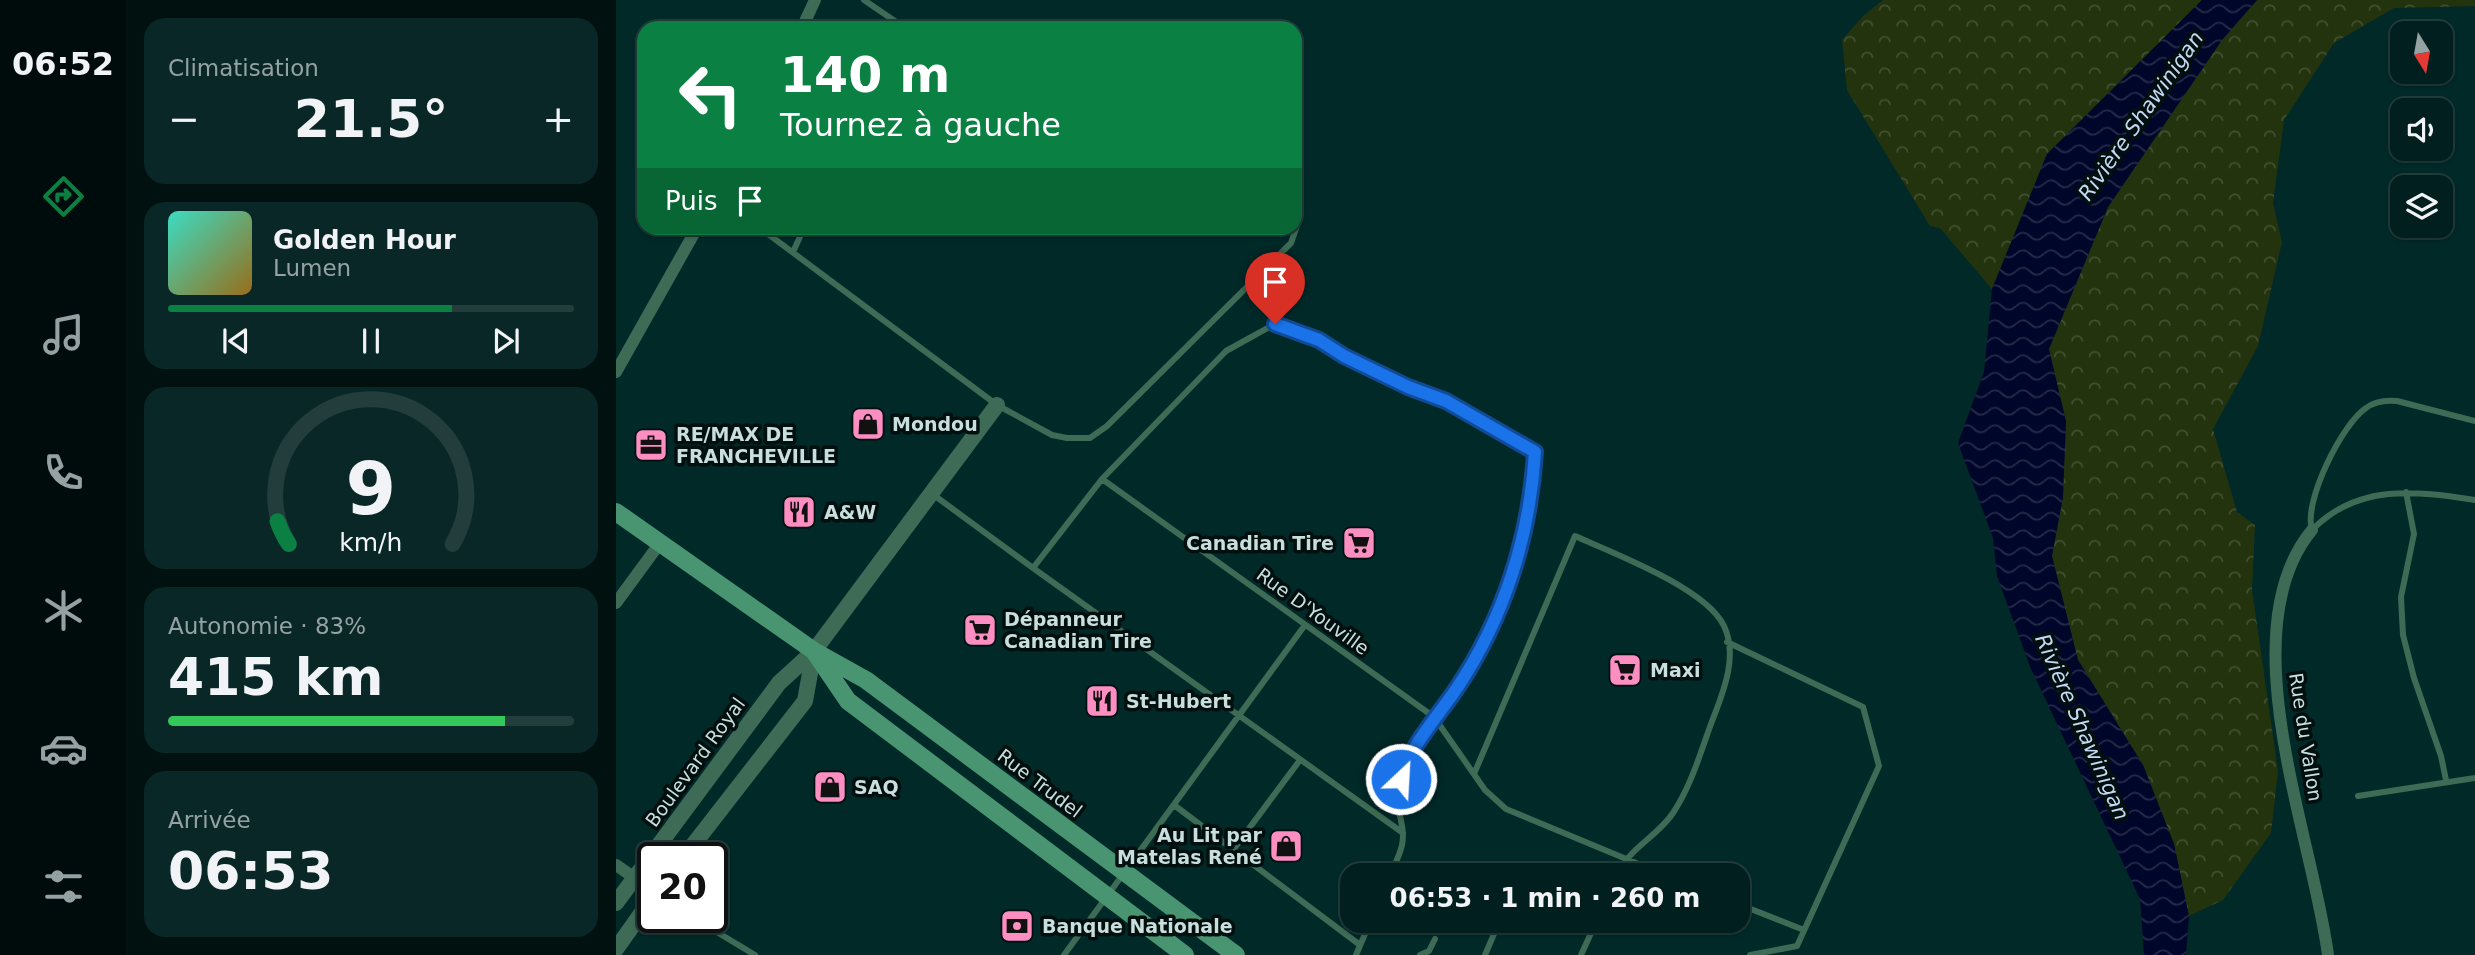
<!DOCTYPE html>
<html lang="fr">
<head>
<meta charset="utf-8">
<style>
	:root { --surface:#001f1e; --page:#0a2727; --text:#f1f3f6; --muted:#95a2a4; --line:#223d3c; --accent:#0b8043 }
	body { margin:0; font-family:"DejaVu Sans",sans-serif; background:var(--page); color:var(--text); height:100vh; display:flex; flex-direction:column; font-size:26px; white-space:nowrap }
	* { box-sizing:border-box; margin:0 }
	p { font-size:23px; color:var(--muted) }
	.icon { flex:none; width:38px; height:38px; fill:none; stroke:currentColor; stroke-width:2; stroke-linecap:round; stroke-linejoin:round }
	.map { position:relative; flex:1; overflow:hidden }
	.drawer { display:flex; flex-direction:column; gap:18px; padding:18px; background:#001110; width:490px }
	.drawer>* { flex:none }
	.guide { position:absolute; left:21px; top:21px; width:665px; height:214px; border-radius:21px; box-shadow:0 2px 5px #0004,0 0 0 2px var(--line); background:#0b8043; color:#fff; overflow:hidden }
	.needle { width:46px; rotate:169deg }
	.tools { position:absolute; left:1774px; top:21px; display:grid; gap:14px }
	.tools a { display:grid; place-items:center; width:63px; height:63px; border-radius:14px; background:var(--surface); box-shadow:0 2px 5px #0004,0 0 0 2px var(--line); font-size:35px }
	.speed { position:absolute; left:21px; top:842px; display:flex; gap:14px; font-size:35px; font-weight:700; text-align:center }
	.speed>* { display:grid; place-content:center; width:91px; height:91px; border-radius:50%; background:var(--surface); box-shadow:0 2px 5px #0004,0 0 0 2px var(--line); line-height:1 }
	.speed .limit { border:4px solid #111; border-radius:10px; background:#fff; color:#111 }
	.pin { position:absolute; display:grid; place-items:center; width:60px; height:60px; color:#fff; margin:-72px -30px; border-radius:50% 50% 50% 0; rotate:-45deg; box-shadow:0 0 7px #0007 }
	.pin .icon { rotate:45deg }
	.me { position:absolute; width:77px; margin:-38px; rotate:25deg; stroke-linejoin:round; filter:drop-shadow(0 0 5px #0008) }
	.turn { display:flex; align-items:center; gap:24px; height:147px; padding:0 28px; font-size:32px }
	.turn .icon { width:91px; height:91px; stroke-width:2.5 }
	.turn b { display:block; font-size:49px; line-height:60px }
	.then { display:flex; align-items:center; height:66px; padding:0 28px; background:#0003; gap:14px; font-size:26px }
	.big { font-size:52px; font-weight:600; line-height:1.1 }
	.drawer .widget { flex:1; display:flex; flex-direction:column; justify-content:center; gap:10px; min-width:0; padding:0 24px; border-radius:21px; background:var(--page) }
	.drawer .dial { align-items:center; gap:0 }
	.dial svg { height:182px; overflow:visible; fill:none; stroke:var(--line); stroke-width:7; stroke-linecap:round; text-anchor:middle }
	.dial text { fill:var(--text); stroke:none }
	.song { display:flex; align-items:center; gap:21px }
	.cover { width:84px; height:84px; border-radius:10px; background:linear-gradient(135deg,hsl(170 70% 55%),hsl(40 70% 35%)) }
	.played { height:7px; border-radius:4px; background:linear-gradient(90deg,var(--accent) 70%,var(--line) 70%) }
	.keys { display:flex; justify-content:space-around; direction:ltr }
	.heat { display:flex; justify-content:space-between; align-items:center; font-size:38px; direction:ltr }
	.charge { height:10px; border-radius:5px; background:linear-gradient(90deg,#34c759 83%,var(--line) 0) }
	.trip { position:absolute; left:724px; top:863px; width:410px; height:70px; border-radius:21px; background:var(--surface); box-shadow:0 2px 5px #0004,0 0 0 2px var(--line); font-weight:600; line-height:70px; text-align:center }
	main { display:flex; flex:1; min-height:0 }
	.tab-bar { display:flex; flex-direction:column; width:126px; justify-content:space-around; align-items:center; background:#000c0c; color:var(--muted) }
	.tab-bar .icon { width:49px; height:49px }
	.tab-bar .selected { color:var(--accent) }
	.tab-bar b { font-size:32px; color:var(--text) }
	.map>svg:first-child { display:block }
</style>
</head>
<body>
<main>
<nav class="tab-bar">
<b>06:52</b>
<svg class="icon selected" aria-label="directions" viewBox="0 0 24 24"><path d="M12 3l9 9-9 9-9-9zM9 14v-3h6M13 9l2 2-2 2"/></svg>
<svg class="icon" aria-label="music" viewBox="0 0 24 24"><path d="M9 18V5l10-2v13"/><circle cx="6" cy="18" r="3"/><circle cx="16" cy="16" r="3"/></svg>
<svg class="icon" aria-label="phone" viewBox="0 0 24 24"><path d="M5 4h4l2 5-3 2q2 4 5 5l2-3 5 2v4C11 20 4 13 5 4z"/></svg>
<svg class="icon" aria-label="climate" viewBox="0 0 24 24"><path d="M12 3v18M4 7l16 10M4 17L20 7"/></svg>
<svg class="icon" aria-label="car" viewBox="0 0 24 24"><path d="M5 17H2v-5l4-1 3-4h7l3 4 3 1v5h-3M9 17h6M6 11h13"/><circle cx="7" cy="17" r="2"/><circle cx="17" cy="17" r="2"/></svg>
<svg class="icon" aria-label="filters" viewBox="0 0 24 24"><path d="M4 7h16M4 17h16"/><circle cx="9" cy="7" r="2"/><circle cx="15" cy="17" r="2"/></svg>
</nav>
<section class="drawer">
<div class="widget"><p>Climatisation</p>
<div class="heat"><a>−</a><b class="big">21.5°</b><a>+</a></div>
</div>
<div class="widget">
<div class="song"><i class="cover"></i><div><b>Golden Hour</b><p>Lumen</p></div></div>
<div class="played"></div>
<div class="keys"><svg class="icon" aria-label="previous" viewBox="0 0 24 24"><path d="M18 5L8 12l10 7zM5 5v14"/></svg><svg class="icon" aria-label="pause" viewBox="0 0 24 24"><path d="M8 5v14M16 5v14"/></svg><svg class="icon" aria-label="next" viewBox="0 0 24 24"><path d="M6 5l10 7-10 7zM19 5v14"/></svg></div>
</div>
<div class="widget dial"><svg viewBox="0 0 100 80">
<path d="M14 69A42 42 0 1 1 86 69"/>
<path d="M14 69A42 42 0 0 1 9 59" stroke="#0b8043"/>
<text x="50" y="56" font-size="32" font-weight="700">9</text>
<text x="50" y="72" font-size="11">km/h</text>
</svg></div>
<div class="widget"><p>Autonomie · 83%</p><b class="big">415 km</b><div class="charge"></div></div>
<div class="widget"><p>Arrivée</p><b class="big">06:53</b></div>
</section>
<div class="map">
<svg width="1859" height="955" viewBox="0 0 1859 955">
	<defs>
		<pattern id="forest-crowns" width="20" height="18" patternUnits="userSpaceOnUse" patternTransform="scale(1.75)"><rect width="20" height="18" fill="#23330e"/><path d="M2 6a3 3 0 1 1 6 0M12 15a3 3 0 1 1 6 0" fill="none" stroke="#425031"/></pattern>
		<pattern id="water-waves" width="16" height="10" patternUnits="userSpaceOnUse" patternTransform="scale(1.75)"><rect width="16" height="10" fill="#000629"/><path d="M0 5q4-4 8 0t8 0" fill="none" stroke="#242a48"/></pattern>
	</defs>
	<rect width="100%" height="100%" fill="#002928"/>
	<path fill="url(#forest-crowns)" d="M1267 0H1586L1431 154 1376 289 1324 228 1314 226 1231 90 1226 40 1247 16Z
		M1641 0H1859V6L1778 8 1718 43 1668 120 1657 203 1666 242 1642 346 1597 429 1621 512 1639 525 1636 590 1662 771 1655 833 1607 900 1573 916 1558 844 1527 765 1462 660 1436 556 1447 497 1433 349 1492 207 1606 40Z"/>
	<path fill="url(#water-waves)" d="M1586 0H1641L1606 40 1492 207 1433 349 1450 421 1447 497 1436 556 1462 660 1527 765 1558 844 1573 916 1570 955H1528L1524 899 1415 669 1381 576 1377 538 1342 443 1368 372 1376 289 1431 154Z"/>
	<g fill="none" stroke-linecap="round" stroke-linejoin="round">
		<path stroke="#3e6b55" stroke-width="6" d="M248 0 289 28
			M144 228 381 405 436 435 451 438H474L491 426 675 243 682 223 679 216
			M177 252 188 228
			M486 479 610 351 659 324 703 340 792 387 830 401 919 452C914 537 888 616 842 687 824 714 799 737 788 767 786 774 781 785 781 793 780 810 790 827 786 845 784 855 778 866 774 875
			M1790 492 1798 534 1785 597 1787 635 1798 678 1825 756 1830 780
			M315 493 417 568 486 479 818 717 869 790 890 809 1049 875
			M1696 530C1687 502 1726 424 1750 408 1759 401 1770 400 1781 401L1859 421
			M1696 530C1742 483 1800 491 1859 500
			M417 568 787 833
			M1111 642 1247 707 1263 766 1181 946 1134 955
			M858 774 959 536C997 553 1090 588 1108 626 1123 657 1106 695 1095 724 1084 754 1075 786 1057 813 1041 837 1013 848 1001 875
			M1742 796 1859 778
			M558 805 744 945
			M617 850 684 760
			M1122 904 1188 930
			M76 917 139 955
			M827 921 828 920
			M448 955 689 625
			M740 955 755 920
			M804 955 813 951 819 939
			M869 955 884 920
			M965 955 981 920"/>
		<path stroke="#3e6b55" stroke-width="12" d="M186 28 199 0
			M0 372 81 228
			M1696 530C1612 631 1697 837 1712 955
			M0 603 44 543
			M0 865 37 891"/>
		<path stroke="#3e6b55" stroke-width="16" d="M67 858 189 701 198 651
			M0 903 163 683 198 651 381 405
			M0 949 37 897"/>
		<path stroke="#499571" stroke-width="18" d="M0 512 198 651 250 680 620 955
			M200 654 232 701 569 955"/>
	</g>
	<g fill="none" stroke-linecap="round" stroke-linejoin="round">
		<defs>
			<path id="route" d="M659 324 703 340 728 356 792 387 830 401 919 452C914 536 888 618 841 688 821 718 795 744 785 779"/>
		</defs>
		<use href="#route" stroke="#114b97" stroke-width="18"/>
		<use href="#route" stroke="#1a73e8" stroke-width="12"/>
	</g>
	<defs>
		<symbol id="shop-square" viewBox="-11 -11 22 22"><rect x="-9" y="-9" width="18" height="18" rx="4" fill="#fd8ec1" stroke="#010f0e"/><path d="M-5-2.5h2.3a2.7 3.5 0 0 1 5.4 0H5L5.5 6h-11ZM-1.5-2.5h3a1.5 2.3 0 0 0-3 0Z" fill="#111"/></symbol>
		<symbol id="office-square" viewBox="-11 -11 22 22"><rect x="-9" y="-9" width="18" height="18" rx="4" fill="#fd8ec1" stroke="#010f0e"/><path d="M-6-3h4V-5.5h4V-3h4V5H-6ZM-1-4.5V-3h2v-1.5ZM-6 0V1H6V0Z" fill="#111"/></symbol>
		<symbol id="restaurant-square" viewBox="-11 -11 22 22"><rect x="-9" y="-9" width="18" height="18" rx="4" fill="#fd8ec1" stroke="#010f0e"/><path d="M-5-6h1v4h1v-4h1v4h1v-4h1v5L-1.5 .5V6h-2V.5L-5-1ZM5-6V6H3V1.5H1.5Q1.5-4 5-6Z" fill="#111"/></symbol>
		<symbol id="supermarket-square" viewBox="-11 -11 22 22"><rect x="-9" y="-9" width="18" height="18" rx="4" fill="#fd8ec1" stroke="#010f0e"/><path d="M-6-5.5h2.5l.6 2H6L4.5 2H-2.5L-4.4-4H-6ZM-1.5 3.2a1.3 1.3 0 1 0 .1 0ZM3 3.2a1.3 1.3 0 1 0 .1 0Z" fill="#111"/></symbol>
		<symbol id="bank-square" viewBox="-11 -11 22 22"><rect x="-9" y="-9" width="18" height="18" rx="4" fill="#fd8ec1" stroke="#010f0e"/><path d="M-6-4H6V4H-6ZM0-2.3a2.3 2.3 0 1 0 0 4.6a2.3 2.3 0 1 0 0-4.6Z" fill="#111"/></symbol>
	</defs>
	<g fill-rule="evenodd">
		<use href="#shop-square" x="233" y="405" width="38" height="38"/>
		<use href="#office-square" x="16" y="426" width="38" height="38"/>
		<use href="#restaurant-square" x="164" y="493" width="38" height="38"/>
		<use href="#supermarket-square" x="724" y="524" width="38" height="38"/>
		<use href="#supermarket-square" x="345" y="611" width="38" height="38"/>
		<use href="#supermarket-square" x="990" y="651" width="38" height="38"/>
		<use href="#restaurant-square" x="467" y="682" width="38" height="38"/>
		<use href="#shop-square" x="195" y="768" width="38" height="38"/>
		<use href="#shop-square" x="651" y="827" width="38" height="38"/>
		<use href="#bank-square" x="382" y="907" width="38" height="38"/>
	</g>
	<g text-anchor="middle" stroke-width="7" stroke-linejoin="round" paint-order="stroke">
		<g font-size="19" font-weight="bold" fill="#c9dfdd" stroke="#010f0e" text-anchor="start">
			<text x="276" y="431">Mondou</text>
			<text x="60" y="441">RE/MAX DE<tspan x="60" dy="22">FRANCHEVILLE</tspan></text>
			<text x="208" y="519">A&amp;W</text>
			<text x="718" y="550" text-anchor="end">Canadian Tire</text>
			<text x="388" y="626">Dépanneur<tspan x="388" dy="22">Canadian Tire</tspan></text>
			<text x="1034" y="677">Maxi</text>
			<text x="510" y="708">St-Hubert</text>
			<text x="238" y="794">SAQ</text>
			<text x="646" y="842" text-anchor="end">Au Lit par<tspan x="646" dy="22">Matelas René</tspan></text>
			<text x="426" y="933">Banque Nationale</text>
		</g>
		<g font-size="19" fill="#c9dfdd" stroke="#010f0e">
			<text transform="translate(697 611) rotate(36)" y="7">Rue D'Youville</text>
			<text transform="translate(1690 737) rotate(81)" y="7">Rue du Vallon</text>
			<text transform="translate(79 762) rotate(-54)" y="7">Boulevard Royal</text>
			<text transform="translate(424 783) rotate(37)" y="7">Rue Trudel</text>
		</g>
		<g font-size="21" font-style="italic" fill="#c5d9f4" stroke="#010f0e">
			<text transform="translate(1525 116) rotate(-55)" y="7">Rivière Shawinigan</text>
			<text transform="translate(1466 727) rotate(66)" y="7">Rivière Shawinigan</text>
		</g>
	</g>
</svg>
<div class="tools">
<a><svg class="needle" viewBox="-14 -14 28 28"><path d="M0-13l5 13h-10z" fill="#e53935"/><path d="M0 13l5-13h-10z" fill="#95a2a4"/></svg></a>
<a><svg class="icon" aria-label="sound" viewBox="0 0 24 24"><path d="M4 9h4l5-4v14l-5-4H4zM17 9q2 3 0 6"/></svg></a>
<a><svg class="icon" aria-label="layers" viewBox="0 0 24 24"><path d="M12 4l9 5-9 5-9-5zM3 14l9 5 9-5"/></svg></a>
</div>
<div class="speed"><div class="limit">20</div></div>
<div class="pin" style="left:659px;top:324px;background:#d93025"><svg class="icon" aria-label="arrive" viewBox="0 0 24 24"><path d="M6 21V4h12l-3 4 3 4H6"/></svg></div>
<svg class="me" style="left:785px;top:779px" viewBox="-20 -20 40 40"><circle r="17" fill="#1a73e8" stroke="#fff" stroke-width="3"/><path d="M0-11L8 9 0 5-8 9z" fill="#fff"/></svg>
<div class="trip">06:53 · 1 min · 260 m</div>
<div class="guide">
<div class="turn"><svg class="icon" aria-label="left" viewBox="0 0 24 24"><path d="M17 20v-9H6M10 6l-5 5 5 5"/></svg><div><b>140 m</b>Tournez à gauche</div></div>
<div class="then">Puis<svg class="icon" aria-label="arrive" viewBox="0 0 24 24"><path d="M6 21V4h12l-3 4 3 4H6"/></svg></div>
</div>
</div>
</main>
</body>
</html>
